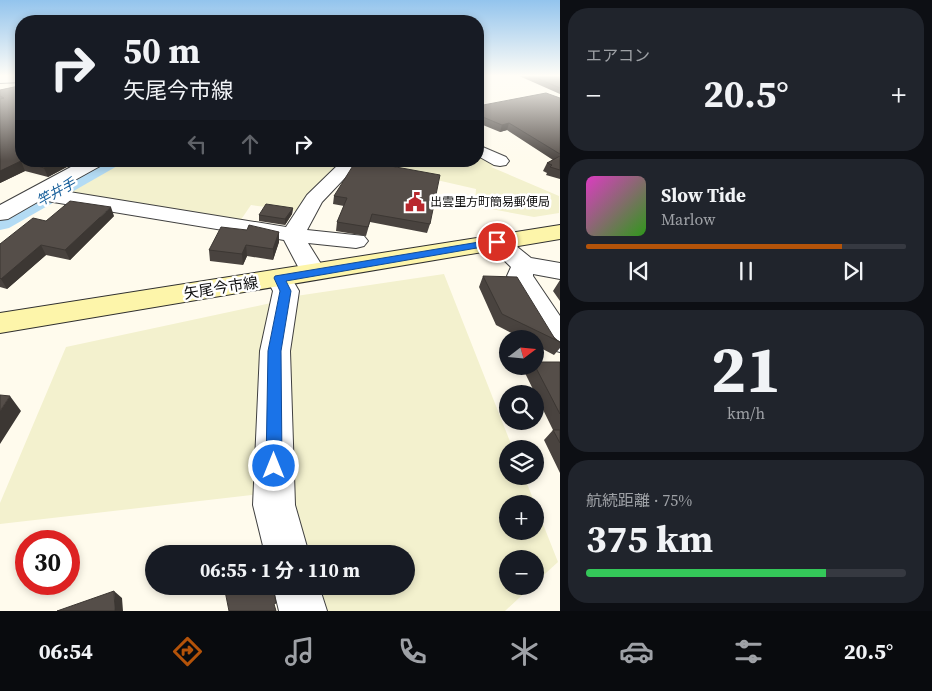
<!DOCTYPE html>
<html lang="ja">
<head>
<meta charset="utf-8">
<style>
	:root { --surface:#171b24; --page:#20242c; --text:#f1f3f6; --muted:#9ea1a6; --line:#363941; --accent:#b45309 }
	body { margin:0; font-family:"Source Serif 4","Noto Sans JP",serif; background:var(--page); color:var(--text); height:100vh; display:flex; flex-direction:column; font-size:19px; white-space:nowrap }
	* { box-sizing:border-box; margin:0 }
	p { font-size:16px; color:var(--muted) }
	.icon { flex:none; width:28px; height:28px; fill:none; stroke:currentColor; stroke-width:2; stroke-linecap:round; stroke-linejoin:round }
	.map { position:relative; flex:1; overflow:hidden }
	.sheet { display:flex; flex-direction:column; gap:8px; padding:8px; background:#0d0f14; width:372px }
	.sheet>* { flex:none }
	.guide { position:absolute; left:15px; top:15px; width:469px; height:152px; border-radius:20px; box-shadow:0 2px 8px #0003; background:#171b24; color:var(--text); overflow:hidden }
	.needle { width:32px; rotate:74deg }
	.fabs { position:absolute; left:499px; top:330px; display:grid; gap:10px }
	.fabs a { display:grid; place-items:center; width:45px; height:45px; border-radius:50%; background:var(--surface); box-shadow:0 2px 8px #0003; font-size:25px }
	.speed { position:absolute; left:15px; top:530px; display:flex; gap:10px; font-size:25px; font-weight:700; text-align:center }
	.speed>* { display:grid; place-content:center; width:65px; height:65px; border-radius:50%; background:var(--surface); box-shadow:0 2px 8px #0003; line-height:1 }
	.speed .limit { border:8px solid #d22; background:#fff; color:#111 }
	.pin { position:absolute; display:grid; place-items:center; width:42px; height:42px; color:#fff; margin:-21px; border:2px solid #fff; border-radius:50%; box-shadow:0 1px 5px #0007 }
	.me { position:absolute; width:55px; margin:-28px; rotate:0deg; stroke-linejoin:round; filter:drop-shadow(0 0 4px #0008) }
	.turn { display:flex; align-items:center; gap:18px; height:105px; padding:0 25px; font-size:22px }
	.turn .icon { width:65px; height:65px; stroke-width:2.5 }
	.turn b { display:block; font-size:35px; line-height:42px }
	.lanes { display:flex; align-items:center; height:48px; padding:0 25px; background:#0003; justify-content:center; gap:25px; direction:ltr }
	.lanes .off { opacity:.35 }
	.big { font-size:38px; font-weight:700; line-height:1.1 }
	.sheet .widget { flex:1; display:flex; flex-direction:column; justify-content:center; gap:8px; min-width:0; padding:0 18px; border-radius:20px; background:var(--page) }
	.sheet .dial { align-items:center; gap:0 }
	.dial b { font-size:65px; line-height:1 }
	.song { display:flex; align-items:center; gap:15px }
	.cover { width:60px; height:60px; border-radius:8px; background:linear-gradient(135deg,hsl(310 70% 55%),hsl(110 70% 35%)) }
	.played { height:5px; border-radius:2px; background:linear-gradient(90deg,var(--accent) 80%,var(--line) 80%) }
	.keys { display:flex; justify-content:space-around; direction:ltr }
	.heat { display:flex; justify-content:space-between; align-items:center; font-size:28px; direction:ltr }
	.charge { height:8px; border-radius:4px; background:linear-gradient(90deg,#34c759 75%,var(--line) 0) }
	.trip { position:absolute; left:145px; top:545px; width:270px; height:50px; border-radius:25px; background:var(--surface); box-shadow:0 2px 8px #0003; font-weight:700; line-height:50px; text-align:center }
	.tab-bar { display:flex; height:80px; justify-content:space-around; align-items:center; background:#090b0e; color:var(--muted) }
	.tab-bar .icon { width:35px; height:35px }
	.tab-bar .selected { color:var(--accent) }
	.tab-bar b { font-size:22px; color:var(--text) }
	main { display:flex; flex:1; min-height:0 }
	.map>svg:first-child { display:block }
</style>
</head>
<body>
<main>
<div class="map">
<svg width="560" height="611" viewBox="0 0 560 611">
	<rect width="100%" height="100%" fill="#fffbed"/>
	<path fill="#f3f1ce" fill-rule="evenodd" d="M478 155 496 165 491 167 559 196V213L534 217 475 206 476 189 358 162 478 161Z
		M117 161H345L307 196 296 211 251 205 240 221 57 195Z
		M444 274 513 449H508V476H524L558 562 535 583V559H508V586H532L505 611H324L317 586H406V554H308L292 498 286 342 296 296ZM508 504H535V531H508Z
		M271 303 259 356 261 494 0 524V503L66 347Z"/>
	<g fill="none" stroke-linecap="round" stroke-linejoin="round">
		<path fill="#b3dbf4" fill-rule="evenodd" d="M96 161H122L119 165 9 228 0 230V213Z"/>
		<defs>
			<path id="minor" d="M478 145 506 157 509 161 506 165 500 166 494 165 478 156Z
				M82 161H105L102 165 57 190 286 227 307 195 342 161H361L322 202 307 230 364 236 368 241 364 246 356 248 308 243 326 272 322 278 313 280 304 278 284 240 41 200 8 219 0 220V205Z
				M497 235 505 237 531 258 560 263V279L533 274V276L560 316V352L549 349 507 276 511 267 485 242 489 237Z
				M279 270 288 272 299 291 290 351 295 505 309 554H265L253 505 260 351 273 291 266 278 270 272Z
				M273 586H319L327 611H279Z"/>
			<path id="tertiary" d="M0 75H21V82L0 83Z"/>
			<path id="secondary" d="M560 225V239L0 333V313Z"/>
		</defs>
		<use href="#minor" stroke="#404040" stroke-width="2"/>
		<use href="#tertiary" stroke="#404040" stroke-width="2"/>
		<use href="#secondary" stroke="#2f2f2f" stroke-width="2"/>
		<use href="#minor" fill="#fff" fill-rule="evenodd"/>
		<use href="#tertiary" fill="#fff" fill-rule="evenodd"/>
		<use href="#secondary" fill="#fdf5aa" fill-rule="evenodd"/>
	</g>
	<path fill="#49433f" d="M517 75H560V94Z
		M21 78V161H78L48 177 25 171 0 183V90L18 86 17 84Z
		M560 98V179L546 175 547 173 543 171 547 163 553 160 507 130 500 132 478 123V106Z
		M386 163V165L430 224 427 233 370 222 366 236 336 231 337 222 344 206 333 204 334 196Z
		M293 208 292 214 285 225 259 221V215Z
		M114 216 70 260 46 255 7 289 0 287V244L46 221Z
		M247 230 279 232V242L273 260 247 256 243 265 210 261 209 250Z
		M483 276 560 342V348L554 355 535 345V339H523L496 325 479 287Z
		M560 280V301L553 291Z
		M560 362V473L544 440 553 430 525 373 529 366H535Z"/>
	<path fill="#3c3733" d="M509 123 507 130 500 132 502 125Z
		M21 161 25 171 0 183V171Z
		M56 161H78L48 177 44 168Z
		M111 207 114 216 70 260 65 250Z
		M293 208 292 214 285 225V219Z
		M279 232V242L273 260V249Z
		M41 245 46 255 7 289 1 279Z
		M246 245 247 256 243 265 242 254Z
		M10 396 21 411 0 444V411Z
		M114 591 122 598 123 611H115Z"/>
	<path fill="#554e49" stroke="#3c3733" d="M530 75H560V88Z
		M21 78V161H56L44 168 21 161 0 171V99L4 98 0 96V90L19 86 17 84Z
		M546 93 560 98V154L509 123 502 125 478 115V106Z
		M560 156V170L550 167 552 165 547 163Z
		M357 161H380L386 163 385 165 440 175 430 224 372 214 368 227 337 222 347 198 334 196 354 164Z
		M70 201 111 207 65 250 41 245 1 279 0 278V244L33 218 46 221Z
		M266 204 293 208 285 219 259 215Z
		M249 225 279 232 273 249 246 245 242 254 209 250 221 227 247 230Z
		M483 276 517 277 555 339 560 342 502 314Z
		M535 362H560V414L535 366Z
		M0 395 10 396 0 411Z
		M553 430H560V443Z
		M224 586H273L276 603 274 604 276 611H229Z
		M114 591 115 611H57Z"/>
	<linearGradient id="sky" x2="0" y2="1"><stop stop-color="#93c4ed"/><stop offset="0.47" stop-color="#fffdf7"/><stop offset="1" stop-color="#fffdf7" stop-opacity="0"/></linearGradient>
	<rect width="560" height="161" fill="url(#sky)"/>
	<path fill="#1a73e8" stroke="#114b97" d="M497 239 502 242 500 244 286 281 291 291 281 351 282 466 280 472 274 474 269 472 266 466 268 351 280 291 274 278 275 276Z"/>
	<defs>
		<symbol id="civic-bare" viewBox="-9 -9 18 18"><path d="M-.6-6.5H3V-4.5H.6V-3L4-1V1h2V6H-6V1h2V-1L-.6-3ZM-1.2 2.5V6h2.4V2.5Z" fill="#b9282d" stroke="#fff" stroke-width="2.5" paint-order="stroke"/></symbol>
	</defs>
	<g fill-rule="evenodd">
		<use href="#civic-bare" x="401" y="188" width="28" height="28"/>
	</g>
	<g text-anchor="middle" stroke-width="5" stroke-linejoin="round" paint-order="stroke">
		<g font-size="12" fill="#0d0d0d" stroke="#fff" text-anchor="start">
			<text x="430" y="206">出雲里方町簡易郵便局</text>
		</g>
		<g font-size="14" font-style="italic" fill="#19609b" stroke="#fff">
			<text transform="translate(56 192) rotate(-29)" y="5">竿井手</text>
		</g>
		<g font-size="15" fill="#0d0d0d" stroke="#fff">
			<text transform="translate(221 288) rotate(-9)" y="5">矢尾今市線</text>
		</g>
	</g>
</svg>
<div class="fabs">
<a><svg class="needle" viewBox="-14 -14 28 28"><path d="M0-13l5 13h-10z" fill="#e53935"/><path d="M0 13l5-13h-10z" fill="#9ea1a6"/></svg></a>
<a><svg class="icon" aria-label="search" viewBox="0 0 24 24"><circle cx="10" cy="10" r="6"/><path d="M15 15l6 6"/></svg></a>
<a><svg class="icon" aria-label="layers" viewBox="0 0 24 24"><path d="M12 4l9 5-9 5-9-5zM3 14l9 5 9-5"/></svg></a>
<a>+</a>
<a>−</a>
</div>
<div class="speed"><div class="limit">30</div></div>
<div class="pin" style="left:497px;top:242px;background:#d93025"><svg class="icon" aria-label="arrive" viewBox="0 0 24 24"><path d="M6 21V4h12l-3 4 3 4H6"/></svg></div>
<svg class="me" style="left:274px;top:466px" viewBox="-20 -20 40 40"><circle r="17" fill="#1a73e8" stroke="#fff" stroke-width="3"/><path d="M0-11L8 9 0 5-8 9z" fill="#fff"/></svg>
<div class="trip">06:55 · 1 分 · 110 m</div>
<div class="guide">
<div class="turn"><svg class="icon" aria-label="right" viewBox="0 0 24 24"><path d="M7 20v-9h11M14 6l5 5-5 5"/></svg><div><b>50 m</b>矢尾今市線</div></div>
<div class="lanes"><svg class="icon off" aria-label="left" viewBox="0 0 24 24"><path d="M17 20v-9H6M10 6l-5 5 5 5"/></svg><svg class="icon off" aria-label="ahead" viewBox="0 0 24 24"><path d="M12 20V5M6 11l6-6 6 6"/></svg><svg class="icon" aria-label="right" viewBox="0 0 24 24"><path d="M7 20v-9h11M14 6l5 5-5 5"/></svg></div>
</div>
</div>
<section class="sheet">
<div class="widget"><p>エアコン</p>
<div class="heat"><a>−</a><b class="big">20.5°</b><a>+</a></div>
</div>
<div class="widget">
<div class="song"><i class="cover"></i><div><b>Slow Tide</b><p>Marlow</p></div></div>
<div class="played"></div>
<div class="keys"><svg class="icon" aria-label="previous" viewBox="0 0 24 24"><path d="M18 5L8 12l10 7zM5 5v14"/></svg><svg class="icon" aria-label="pause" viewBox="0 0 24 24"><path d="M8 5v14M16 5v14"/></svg><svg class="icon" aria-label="next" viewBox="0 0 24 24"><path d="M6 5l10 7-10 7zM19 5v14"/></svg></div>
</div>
<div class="widget dial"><b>21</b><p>km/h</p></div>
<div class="widget"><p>航続距離 · 75%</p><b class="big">375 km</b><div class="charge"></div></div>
</section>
</main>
<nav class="tab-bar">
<b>06:54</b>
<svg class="icon selected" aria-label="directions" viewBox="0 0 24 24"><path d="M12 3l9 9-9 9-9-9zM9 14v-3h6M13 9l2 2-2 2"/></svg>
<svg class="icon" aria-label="music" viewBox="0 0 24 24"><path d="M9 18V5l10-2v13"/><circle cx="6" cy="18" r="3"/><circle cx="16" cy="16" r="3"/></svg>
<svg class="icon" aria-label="phone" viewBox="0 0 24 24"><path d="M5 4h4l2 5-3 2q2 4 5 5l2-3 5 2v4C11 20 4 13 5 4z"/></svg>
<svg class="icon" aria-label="climate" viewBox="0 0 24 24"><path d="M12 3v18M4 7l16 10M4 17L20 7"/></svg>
<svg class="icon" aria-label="car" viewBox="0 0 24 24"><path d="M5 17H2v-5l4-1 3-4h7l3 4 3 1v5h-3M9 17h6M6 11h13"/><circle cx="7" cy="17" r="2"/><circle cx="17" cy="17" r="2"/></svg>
<svg class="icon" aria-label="filters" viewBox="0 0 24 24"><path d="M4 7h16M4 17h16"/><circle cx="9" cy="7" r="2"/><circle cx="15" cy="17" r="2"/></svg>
<b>20.5°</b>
</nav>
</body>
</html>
